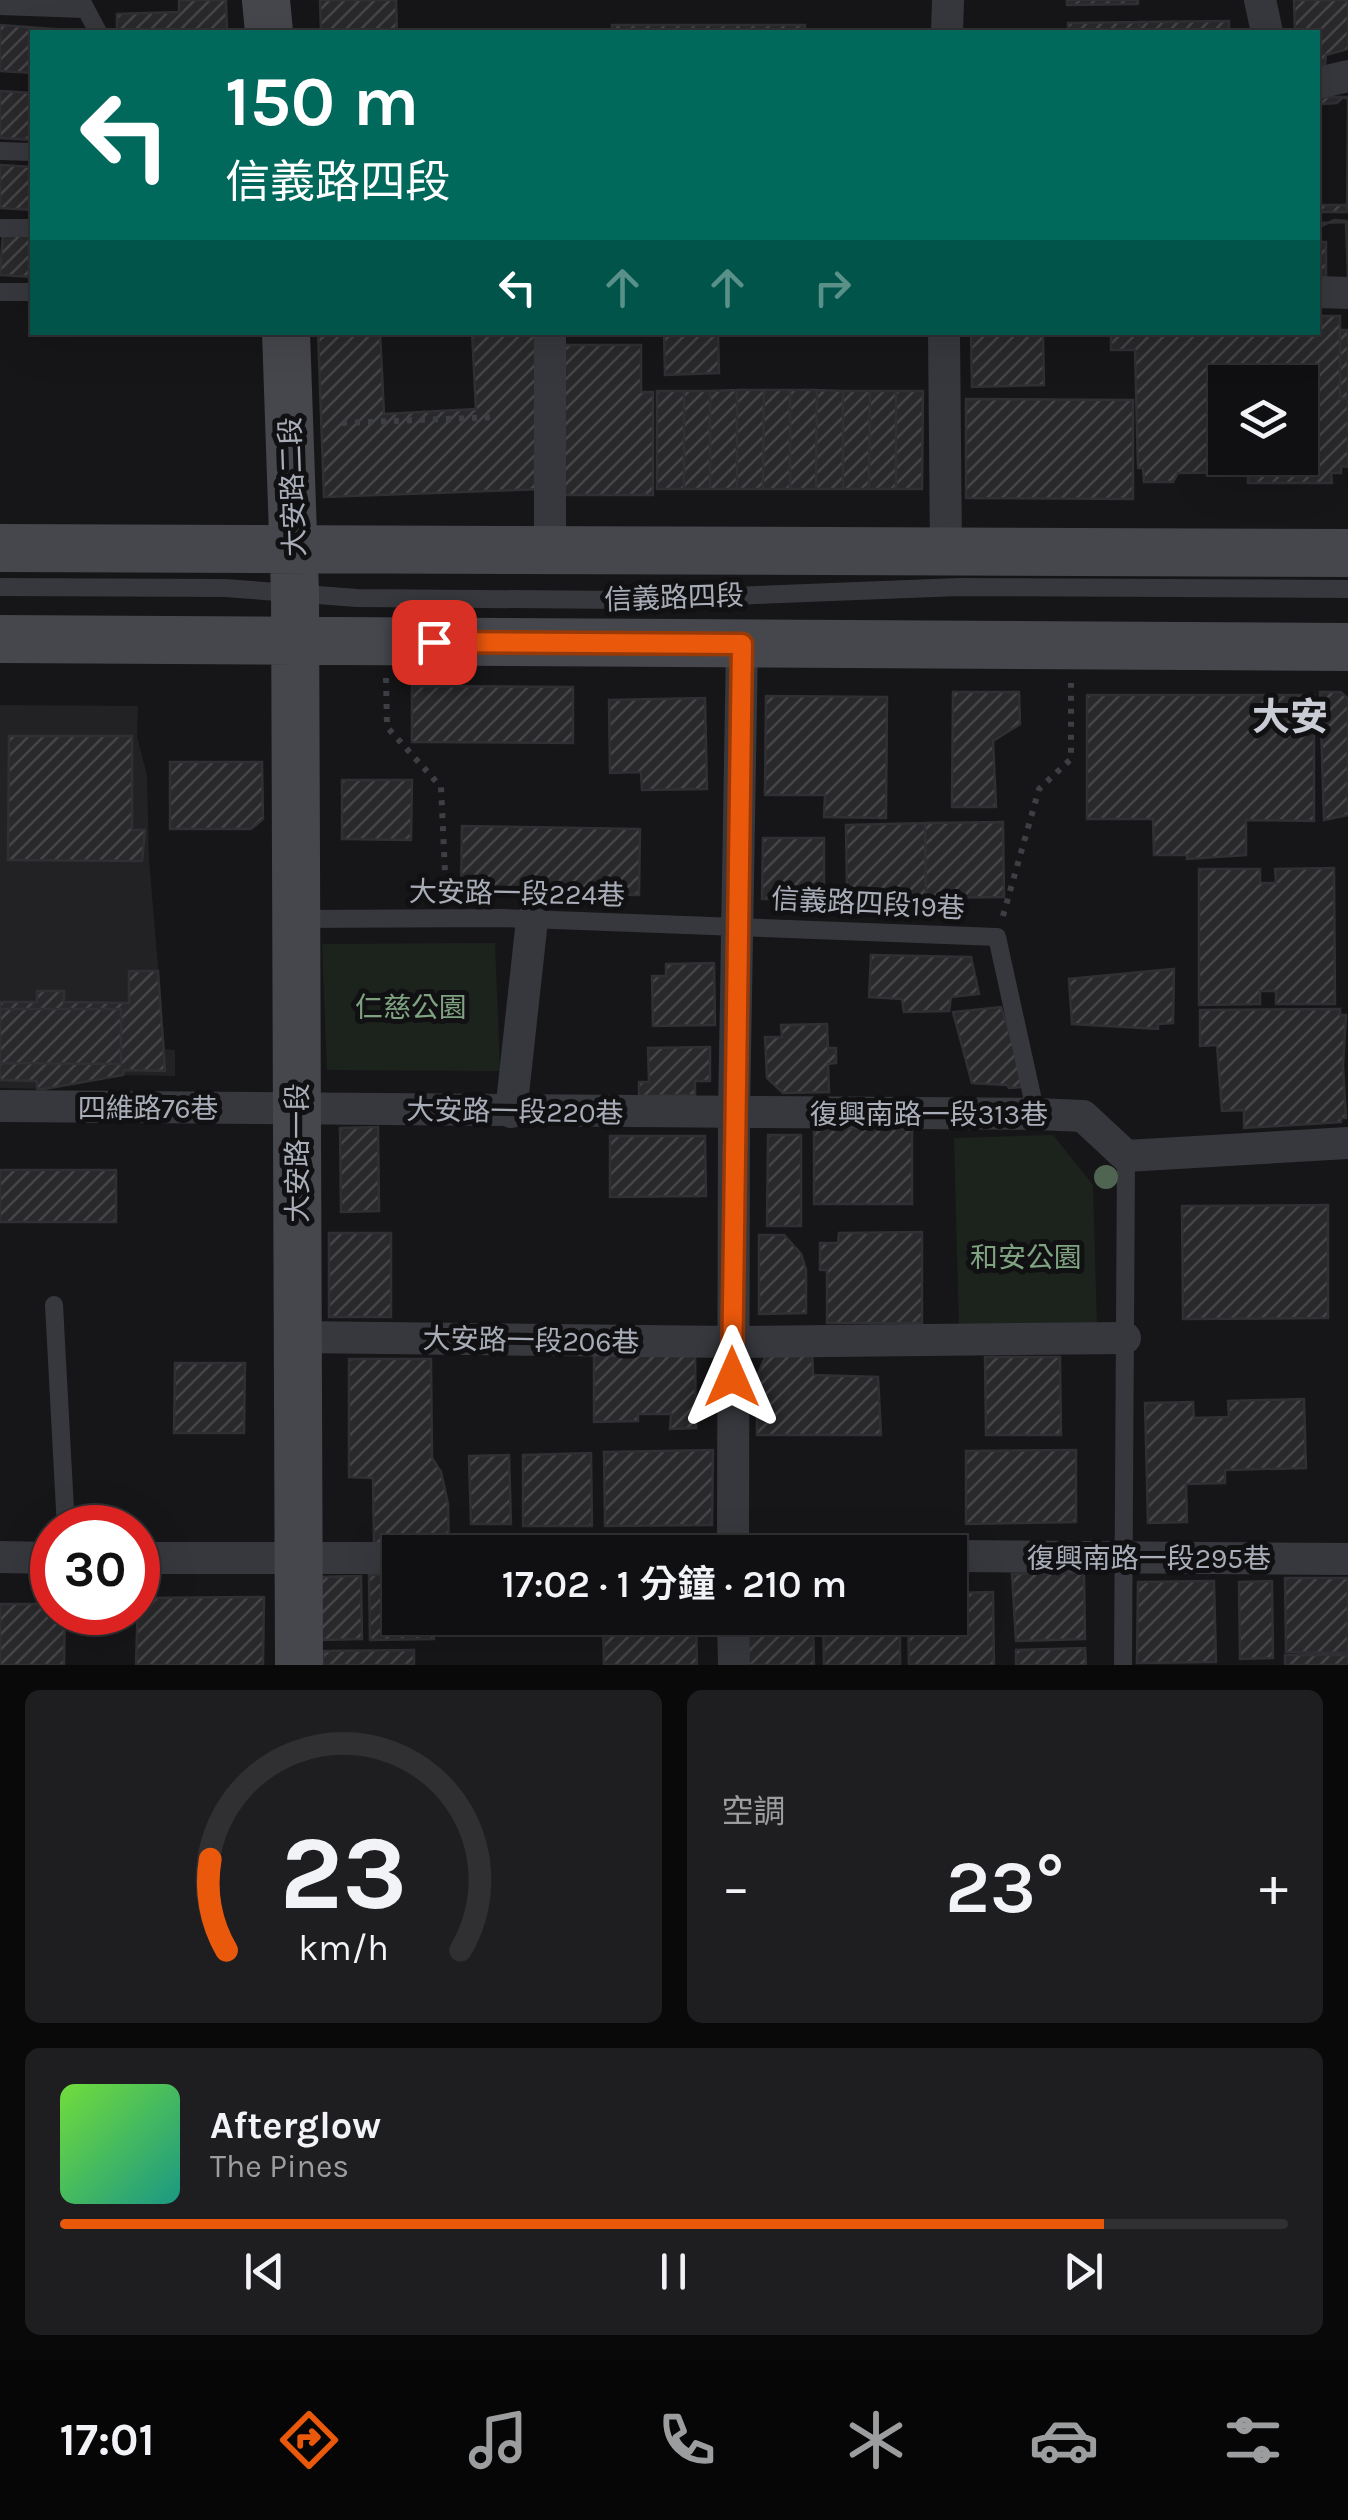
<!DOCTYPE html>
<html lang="zh-TW">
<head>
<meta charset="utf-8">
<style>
	:root { --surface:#101012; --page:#1e1e20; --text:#f1f3f6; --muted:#9c9d9f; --line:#303032; --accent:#ea580c }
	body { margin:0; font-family:Karla,"Noto Sans TC",sans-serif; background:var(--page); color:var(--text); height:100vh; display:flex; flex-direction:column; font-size:38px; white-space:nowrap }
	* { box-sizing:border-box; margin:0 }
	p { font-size:32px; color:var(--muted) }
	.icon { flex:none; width:55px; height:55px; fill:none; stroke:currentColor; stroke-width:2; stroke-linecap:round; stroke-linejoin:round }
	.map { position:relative; height:1665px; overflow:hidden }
	.drawer { display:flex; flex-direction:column; gap:25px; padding:25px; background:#09090a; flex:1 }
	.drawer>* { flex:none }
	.hud { position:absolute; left:30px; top:30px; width:1290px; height:305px; border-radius:0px; box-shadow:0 10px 40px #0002,0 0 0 2px var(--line); background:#00695c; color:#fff; overflow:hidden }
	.controls { position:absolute; left:1208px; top:365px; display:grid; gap:20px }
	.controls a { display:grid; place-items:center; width:110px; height:110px; border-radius:0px; background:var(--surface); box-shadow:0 10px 40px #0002,0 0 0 2px var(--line); font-size:50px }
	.speed { position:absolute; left:30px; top:1505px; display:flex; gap:20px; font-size:50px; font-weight:700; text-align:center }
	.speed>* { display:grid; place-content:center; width:130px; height:130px; border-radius:50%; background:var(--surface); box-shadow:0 10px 40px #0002,0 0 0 2px var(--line); line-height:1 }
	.speed .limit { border:15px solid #d22; background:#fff; color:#111 }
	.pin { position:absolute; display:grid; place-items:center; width:85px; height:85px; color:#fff; margin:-42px; border-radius:20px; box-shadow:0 5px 15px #0006 }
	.me { position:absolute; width:110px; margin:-55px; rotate:0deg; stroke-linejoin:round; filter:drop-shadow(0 0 8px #0008) }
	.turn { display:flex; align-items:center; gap:35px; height:210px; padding:0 30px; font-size:45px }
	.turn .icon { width:130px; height:130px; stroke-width:2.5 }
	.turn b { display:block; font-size:70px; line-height:85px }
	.lanes { display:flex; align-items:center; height:95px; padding:0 30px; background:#0003; justify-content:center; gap:50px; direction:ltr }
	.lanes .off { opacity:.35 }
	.big { font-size:75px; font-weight:600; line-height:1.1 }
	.drawer .widget { flex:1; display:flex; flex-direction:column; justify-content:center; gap:15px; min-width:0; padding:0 35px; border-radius:15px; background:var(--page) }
	.drawer .dial { align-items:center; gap:0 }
	.dial svg { height:260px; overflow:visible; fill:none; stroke:var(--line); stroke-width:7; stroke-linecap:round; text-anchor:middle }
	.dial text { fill:var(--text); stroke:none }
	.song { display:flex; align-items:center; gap:30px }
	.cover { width:120px; height:120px; border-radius:15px; background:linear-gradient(135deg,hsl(100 70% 55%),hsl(170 70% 35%)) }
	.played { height:10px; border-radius:5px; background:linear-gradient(90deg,var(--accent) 85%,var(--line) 85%) }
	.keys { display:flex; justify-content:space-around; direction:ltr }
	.heat { display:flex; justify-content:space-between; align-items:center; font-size:55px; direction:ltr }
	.drawer .tiles { flex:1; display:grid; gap:25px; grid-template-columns:1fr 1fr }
	.widget:last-child { grid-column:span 2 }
	.trip { position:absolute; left:382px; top:1535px; width:585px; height:100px; border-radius:0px; background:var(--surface); box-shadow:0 10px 40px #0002,0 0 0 2px var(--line); font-weight:600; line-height:100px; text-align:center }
	.dock { display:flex; height:160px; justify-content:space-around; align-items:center; background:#060607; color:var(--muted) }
	.dock .icon { width:70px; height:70px }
	.dock .selected { color:var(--accent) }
	.dock b { font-size:45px; color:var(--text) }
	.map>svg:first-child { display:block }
</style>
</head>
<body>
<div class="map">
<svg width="1348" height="1665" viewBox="0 0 1348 1665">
	<defs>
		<pattern id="building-hatch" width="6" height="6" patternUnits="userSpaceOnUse" patternTransform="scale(2.5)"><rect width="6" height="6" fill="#29292c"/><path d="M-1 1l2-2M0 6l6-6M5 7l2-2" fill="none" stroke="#454548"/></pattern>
	</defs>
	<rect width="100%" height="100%" fill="#161618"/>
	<path fill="#222225" d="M0 705 138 706 137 737 147 775 149 860 165 1049 175 1050V1076L123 1075 44 1089 0 1088Z"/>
	<path fill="#1c231d" d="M495 943 500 1071 327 1070 322 944Z
		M1053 1135 1093 1185 1097 1328 959 1329 954 1138Z"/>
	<path fill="url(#building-hatch)" stroke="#303034" stroke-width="2.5" fill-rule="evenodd" d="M179 0H226L227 32H119L117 30V14L179 12Z
		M320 0H396L397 32H321Z
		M1067 0H1138V4L1067 5Z
		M1294 0H1348V49L1326 55 1325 64H1318V32H1295Z
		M1229 21V32H1140L1139 22Z
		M1139 22 1140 32H1068V23Z
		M0 25 81 31V32H32V73L0 71Z
		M612 25H805V32H612Z
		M0 91 32 93V140L0 138Z
		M1318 97H1348V205H1318Z
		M1343 97 1348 99 1347 212H1318V111L1320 104 1337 103Z
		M0 165 32 167V210L0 208Z
		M1334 220 1348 221V282H1326V242H1318V228Z
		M1346 222 1348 279 1318 280V223Z
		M3 233 32 234V277L0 275Z
		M1318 316H1340V399L1348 398V467L1341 466V473H1331L1332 483H1248V472L1178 473 1173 482H1144L1143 468H1138L1135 350H1111V332H1318ZM1225 382H1300V458H1225Z
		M1340 330H1348V398L1340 399Z
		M318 332H380L384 414 476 409 472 332H538L544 489 324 497Z
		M664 332H718L719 373 665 375Z
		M971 332H1043L1044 385 972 387Z
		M563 345H641V392H653V495H564Z
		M737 390V489H710V391Z
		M737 390H764L763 489H737Z
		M764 390H790V489H763Z
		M790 390H817L816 489H790Z
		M817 390 843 391V489H816Z
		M657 391H684V489H657Z
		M684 391H710V489H684Z
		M843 391H870L869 489H843Z
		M870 391H896V489H869Z
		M896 391H923L922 489H896Z
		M966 399 1133 400V499L966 498Z
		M412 686 573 687V743L412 742Z
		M953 692H1019L1020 724 993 741 996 807H952Z
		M1320 692H1341L1348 699V815L1324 820Z
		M1087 695H1314V821L1246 820V855L1187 859V855H1154L1153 819H1087Z
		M766 696 887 697 886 818 824 817 825 795H765Z
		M705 698 707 789 642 790 641 772 610 773 609 700Z
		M9 736H132V830H145L142 861 8 860Z
		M170 762H262L263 819 251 829H170Z
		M342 780H412L411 840 342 839Z
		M1003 822 1004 897 926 898 925 823Z
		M925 823 926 898 847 899 846 825Z
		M462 826 640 829 639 895 461 893Z
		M763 838H824V900L762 899Z
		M1334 868 1335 1004H1276V991H1260V1004L1199 1005V869H1260V883H1276L1275 869Z
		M871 955 971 957 979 994 951 997 949 1011 904 1012 902 999 869 997Z
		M714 963 715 1025 653 1026 652 976H666V964Z
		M1174 969 1173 1023 1158 1024V1029L1072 1024 1069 979Z
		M129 971H158L165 1071 124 1070 123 1075 44 1089H37V1081L0 1080V1063L121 1064V1009H0V1002H37V991H64V1002L129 1003Z
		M1001 1007 1027 1087 1009 1088 1007 1085 972 1083 953 1012Z
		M0 1009H121V1064L0 1063Z
		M1340 1009V1015H1346L1343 1066 1346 1118H1341V1122L1244 1128V1110L1222 1111 1217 1045 1200 1046V1010Z
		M827 1024 828 1048H836V1063L828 1064 829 1092 783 1093 767 1078 765 1037H782L781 1025Z
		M710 1047V1081H695V1095L639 1096V1082H649L648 1048Z
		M378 1127 379 1211 341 1212 340 1128Z
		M814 1128 912 1129V1204H814Z
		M768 1135H801V1226H767Z
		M610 1136H705L706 1196 610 1197Z
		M0 1170H116V1222H0Z
		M1328 1205V1318L1183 1319 1182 1206Z
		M922 1232V1323H827V1270H820V1243H838L839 1233Z
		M329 1233H391V1317H329Z
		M759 1235H784L801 1254 806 1270V1313L759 1314Z
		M769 1348 812 1351 813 1375 878 1377 881 1435H757V1376Z
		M695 1351 696 1428 670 1429 671 1414H638V1421L594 1422V1353Z
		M985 1357H1060L1061 1435H986Z
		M349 1359H431L432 1458 441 1472 448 1504 449 1546H374L373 1478 349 1477Z
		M175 1363H245L244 1433H174Z
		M1304 1399 1306 1468 1225 1470V1483L1186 1484 1187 1522 1148 1523 1145 1403 1193 1402 1194 1418 1229 1417 1228 1401Z
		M713 1450 712 1525 605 1526 604 1452Z
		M1076 1450V1522L966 1524V1451Z
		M591 1453 592 1526H523V1455Z
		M509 1455 511 1524H471L469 1456Z
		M1084 1573 1085 1639 1016 1641 1012 1574Z
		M400 1574V1618H433L434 1639 370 1640 369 1575Z
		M361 1576 362 1639 320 1640 319 1577Z
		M1285 1578H1348V1653L1286 1652Z
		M1214 1581 1216 1662 1137 1663 1138 1582Z
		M1272 1581 1273 1658 1240 1659 1239 1582Z
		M993 1592 994 1665H909L908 1618H950V1593Z
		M264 1597 263 1665H136L138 1598Z
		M0 1604H52V1612H65L64 1665H0Z
		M603 1618H696L697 1665H604Z
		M742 1618H813L814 1665H744Z
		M823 1618H900V1665H824Z
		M1085 1648 1086 1665H1016V1650Z
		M414 1650V1665H323V1651Z
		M1285 1655H1348V1665H1285Z"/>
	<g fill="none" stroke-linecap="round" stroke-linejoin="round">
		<path stroke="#3d3f44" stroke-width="6" stroke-dasharray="5 8" stroke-linecap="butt" d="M342 423 496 417
			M386 678 387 727 441 787 446 894
			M1003 916 1039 789 1071 759V683"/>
		<path stroke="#37383d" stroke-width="18" d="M81 0 98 32
			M0 6 84 9
			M0 151 32 152
			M0 228H32
			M0 292H32
			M0 587 225 588 357 598 627 600 959 587 1348 589
			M296 919 503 918 997 937 1036 1114
			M54 1305 66 1528
			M1123 1665 1126 1156"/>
		<path stroke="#37383d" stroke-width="32" d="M1260 0 1267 32
			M947 32 948 0
			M1318 83 1348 76
			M1318 292 1348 293
			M550 332V550
			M944 332 946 551
			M0 1106 1036 1114 1083 1116 1126 1156 1348 1143
			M511 1112 532 920
			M298 1337 732 1342 1125 1338
			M733 1552 734 1114 742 644
			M950 1556 1348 1559
			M0 1557 52 1558
			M138 1558H400
			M733 1618 734 1665"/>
		<path stroke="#45474d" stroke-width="48" d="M266 0 269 32
			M286 332 295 593 299 1665
			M0 548 1348 553
			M0 639 1348 647"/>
	</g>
	<circle fill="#506452" cx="1106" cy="1177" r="12"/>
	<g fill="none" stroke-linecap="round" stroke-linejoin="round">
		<defs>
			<path id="route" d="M434 642 742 644 732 1377"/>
		</defs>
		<use href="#route" stroke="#983908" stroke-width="25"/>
		<use href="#route" stroke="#ea580c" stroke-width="18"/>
	</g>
	<g text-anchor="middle" stroke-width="10" stroke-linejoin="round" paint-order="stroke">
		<g font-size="28" fill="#a8adb8" stroke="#111113">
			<text transform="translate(292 487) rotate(-92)" y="10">大安路二段</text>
			<text transform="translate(674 597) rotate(-2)" y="10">信義路四段</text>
			<text transform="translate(517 893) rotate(1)" y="10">大安路一段224巷</text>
			<text transform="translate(868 903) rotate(3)" y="10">信義路四段19巷</text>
			<text x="148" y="1118">四維路76巷</text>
			<text transform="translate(515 1111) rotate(1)" y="10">大安路一段220巷</text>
			<text x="929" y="1124">復興南路一段313巷</text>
			<text transform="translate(297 1153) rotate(-90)" y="10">大安路一段</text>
			<text transform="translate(531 1340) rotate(1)" y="10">大安路一段206巷</text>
			<text x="1149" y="1568">復興南路一段295巷</text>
		</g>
		<g font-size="28" fill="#7fa381" stroke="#111113">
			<text x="411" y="1017">仁慈公園</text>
			<text x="1026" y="1267">和安公園</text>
		</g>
		<g font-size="38" font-weight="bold" fill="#c9ccd4" stroke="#111113">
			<text x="1290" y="730">大安</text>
		</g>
	</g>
</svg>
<div class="controls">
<a><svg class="icon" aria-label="layers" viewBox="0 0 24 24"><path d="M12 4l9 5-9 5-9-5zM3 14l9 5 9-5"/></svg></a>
</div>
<div class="speed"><div class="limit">30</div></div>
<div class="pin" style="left:434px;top:642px;background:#d93025"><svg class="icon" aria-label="arrive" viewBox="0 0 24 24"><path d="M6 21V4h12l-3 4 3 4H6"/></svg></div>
<svg class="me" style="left:732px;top:1377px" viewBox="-20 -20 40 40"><path d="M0-17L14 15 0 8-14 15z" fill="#ea580c" stroke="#fff" stroke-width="4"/></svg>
<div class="trip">17:02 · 1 分鐘 · 210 m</div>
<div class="hud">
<div class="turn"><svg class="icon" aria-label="left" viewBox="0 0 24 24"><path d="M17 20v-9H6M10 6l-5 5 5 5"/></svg><div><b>150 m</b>信義路四段</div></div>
<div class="lanes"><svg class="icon" aria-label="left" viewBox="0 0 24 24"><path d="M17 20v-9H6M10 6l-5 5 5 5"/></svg><svg class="icon off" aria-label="ahead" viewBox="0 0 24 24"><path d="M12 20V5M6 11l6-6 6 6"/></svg><svg class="icon off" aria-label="ahead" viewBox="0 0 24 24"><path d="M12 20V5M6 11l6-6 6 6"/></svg><svg class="icon off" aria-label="right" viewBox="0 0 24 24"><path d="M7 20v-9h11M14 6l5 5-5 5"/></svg></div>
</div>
</div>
<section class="drawer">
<div class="tiles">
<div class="widget dial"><svg viewBox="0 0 100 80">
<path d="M14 69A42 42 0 1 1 86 69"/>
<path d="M14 69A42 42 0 0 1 9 41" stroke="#ea580c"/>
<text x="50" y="56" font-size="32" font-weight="700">23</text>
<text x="50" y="72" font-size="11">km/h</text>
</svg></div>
<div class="widget"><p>空調</p>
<div class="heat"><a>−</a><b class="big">23°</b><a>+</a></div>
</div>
<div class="widget">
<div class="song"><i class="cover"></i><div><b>Afterglow</b><p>The Pines</p></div></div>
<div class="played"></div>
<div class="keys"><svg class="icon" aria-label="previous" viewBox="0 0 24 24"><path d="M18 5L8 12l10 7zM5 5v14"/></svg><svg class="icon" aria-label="pause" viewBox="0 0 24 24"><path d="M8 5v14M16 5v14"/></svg><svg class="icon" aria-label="next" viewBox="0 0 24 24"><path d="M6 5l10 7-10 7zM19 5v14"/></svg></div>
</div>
</div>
</section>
<nav class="dock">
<b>17:01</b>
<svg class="icon selected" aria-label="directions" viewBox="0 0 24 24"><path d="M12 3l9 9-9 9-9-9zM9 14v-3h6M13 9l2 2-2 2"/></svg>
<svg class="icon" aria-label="music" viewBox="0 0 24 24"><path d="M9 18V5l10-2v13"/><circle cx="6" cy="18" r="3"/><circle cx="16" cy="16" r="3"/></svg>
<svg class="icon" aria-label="phone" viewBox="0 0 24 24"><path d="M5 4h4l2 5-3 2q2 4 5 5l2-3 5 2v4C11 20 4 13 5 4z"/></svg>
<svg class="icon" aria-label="climate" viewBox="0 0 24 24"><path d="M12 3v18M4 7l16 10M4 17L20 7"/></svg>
<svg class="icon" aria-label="car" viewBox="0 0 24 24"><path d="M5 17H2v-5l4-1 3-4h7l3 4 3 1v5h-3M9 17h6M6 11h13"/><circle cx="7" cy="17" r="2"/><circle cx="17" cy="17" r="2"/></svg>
<svg class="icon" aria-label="filters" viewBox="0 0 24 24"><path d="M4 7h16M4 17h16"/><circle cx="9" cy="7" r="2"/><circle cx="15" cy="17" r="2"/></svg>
</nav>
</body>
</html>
